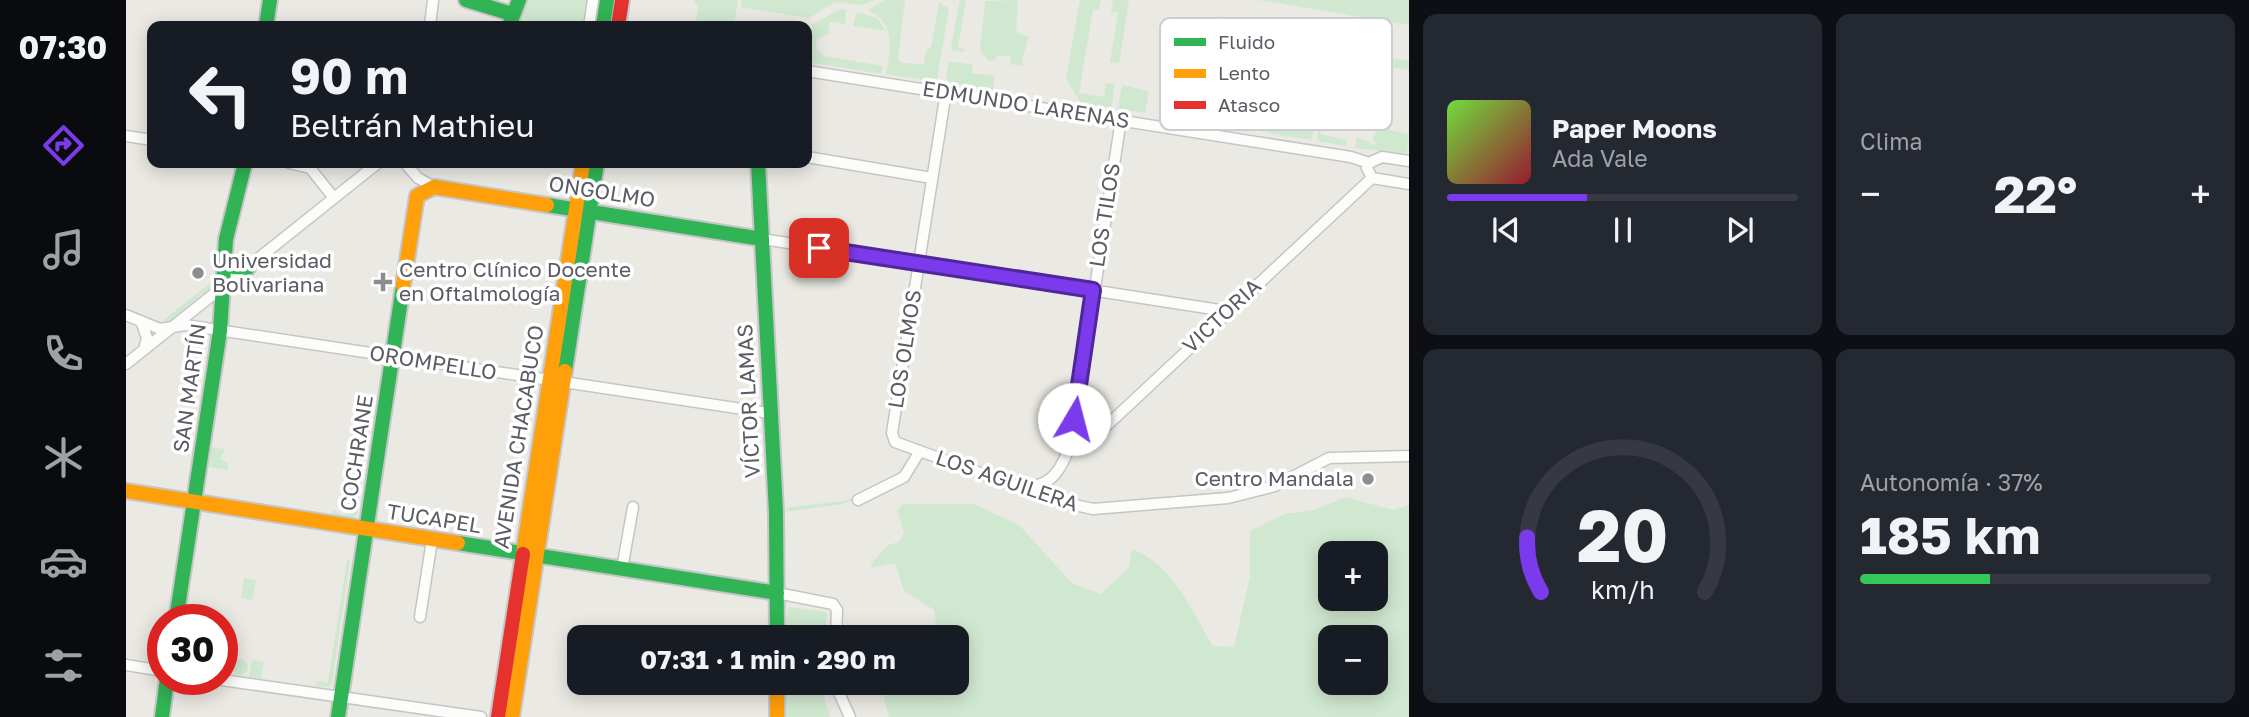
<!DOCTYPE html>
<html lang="es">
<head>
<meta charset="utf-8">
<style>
	:root { --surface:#171b24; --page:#242831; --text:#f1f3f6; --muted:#9ea1a6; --line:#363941; --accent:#7c3aed }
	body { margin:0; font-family:"Golos Text",sans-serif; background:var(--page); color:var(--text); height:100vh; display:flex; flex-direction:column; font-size:26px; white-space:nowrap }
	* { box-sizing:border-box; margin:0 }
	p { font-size:23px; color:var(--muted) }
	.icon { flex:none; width:38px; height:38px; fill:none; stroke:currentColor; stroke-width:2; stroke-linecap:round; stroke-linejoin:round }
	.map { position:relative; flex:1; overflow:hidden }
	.drawer { display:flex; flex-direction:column; gap:14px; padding:14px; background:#0d0f14; width:840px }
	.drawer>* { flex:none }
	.hud { position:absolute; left:21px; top:21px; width:665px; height:147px; border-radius:14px; box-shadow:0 4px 18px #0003; background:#171b24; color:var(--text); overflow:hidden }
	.tools { position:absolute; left:1192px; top:541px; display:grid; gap:14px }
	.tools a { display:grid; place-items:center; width:70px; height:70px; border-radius:14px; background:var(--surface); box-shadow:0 4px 18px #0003; font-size:35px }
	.speed { position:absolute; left:21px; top:604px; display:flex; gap:14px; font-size:35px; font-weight:700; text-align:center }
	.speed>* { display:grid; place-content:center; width:91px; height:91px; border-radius:50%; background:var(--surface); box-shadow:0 4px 18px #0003; line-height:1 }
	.speed .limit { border:10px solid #d22; background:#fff; color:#111 }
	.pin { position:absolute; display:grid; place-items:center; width:60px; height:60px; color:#fff; margin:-30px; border-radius:14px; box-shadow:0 4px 10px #0006 }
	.me { position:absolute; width:77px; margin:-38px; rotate:8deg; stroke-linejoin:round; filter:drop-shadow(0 0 5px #0008) }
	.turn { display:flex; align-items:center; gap:24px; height:147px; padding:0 28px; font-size:32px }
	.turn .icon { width:91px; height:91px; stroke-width:2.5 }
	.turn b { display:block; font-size:49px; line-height:60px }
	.big { font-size:52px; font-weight:700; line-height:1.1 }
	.drawer .card { flex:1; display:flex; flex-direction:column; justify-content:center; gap:10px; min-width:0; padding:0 24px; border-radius:14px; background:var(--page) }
	.drawer .dial { align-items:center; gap:0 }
	.dial svg { height:182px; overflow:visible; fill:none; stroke:var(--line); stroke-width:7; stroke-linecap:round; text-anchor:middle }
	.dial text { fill:var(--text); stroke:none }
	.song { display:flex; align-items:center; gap:21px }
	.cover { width:84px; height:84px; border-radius:10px; background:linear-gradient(135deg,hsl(100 70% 55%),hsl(350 70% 35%)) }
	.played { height:7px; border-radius:4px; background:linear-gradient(90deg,var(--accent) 40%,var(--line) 40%) }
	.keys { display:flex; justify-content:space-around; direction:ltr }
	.heat { display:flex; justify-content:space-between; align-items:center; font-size:38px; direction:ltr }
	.charge { height:10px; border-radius:5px; background:linear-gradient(90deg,#34c759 37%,var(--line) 0) }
	.drawer .tiles { flex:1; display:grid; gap:14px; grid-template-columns:repeat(2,1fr) }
	.trip { position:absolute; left:441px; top:625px; width:402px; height:70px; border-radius:14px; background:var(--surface); box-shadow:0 4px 18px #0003; font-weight:700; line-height:70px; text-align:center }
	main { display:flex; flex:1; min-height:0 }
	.tab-bar { display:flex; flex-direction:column; width:126px; justify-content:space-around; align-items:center; background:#090b0e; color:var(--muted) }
	.tab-bar .icon { width:49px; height:49px }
	.tab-bar .current { color:var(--accent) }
	.tab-bar b { font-size:32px; color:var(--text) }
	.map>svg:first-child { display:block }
</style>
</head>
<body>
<main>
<nav class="tab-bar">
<b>07:30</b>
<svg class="icon current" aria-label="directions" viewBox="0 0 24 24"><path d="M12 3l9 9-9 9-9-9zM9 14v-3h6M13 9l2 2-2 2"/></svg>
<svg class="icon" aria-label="music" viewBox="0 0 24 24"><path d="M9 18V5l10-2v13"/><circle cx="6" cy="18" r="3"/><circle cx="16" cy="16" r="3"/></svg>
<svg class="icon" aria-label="phone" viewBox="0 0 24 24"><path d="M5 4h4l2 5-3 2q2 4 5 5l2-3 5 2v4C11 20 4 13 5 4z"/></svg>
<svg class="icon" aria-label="climate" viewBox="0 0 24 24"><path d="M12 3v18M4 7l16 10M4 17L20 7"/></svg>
<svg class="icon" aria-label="car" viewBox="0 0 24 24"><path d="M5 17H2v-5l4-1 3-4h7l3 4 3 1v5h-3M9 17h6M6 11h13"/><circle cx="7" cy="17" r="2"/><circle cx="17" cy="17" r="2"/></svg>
<svg class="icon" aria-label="filters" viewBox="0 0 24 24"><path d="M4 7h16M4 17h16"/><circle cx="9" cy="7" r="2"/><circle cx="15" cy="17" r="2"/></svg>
</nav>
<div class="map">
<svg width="1283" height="717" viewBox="0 0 1283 717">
	<rect width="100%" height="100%" fill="#eae9e3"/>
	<path fill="#d0e8d0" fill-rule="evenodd" d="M398 0H460L456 26H387Z
		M568 0H612L608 26H586L581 22 575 26 570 22 572 7Z
		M616 0H749L734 5 709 2 683 18 615 7Z
		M759 0H779L772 59 775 63 798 64 800 51 805 47 813 2 823 9 811 79 805 81 760 74C765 47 770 24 742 10Z
		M834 0H840L832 47 838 49V52L826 50 825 47Z
		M892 0 890 30 894 35 903 36 896 60 898 66 884 64 885 57 871 55 869 61 862 60 854 50 859 1Z
		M954 0H975L973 10 967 9 953 93 978 97 980 83 989 84 985 108 955 103 940 79Z
		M987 0H1003L993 63 984 62 992 13 985 12Z
		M1132 0H1283V25Z
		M714 9 720 10 719 24 704 22 702 34 690 40 691 50 699 56 757 66 755 74 681 62 686 25Z
		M731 12 751 18 760 31 727 26Z
		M1090 16 1242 42 1239 64 1097 40 1098 31 1087 29Z
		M1251 56 1283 61V70L1250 65Z
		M823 61 847 65 846 73 869 76 867 90 824 83 820 76Z
		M1204 63 1241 70 1235 73 1205 68 1194 134 1221 140 1220 146 1192 141 1191 138Z
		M1249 71 1262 74 1254 128 1283 134 1281 154 1229 148 1231 138 1242 141 1246 145 1250 143 1247 138 1251 131 1260 77 1246 74Z
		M996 85 1023 91 1019 113 992 108Z
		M1184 116 1190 118 1185 140 1141 133 1143 122 1151 117 1150 126 1181 131Z
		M94 275 85 291 81 290 51 315V319L37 327 34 323Z
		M85 447 99 449 94 459 101 462 102 470 83 467Z
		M233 481H236L231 515 226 518 206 515 207 510 219 516 220 512 228 513Z
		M737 494 717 504 658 512 664 507 718 501Z
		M1220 497 1267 510 1283 505V717H763L758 698 762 688 784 683 831 682V637H812L808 610 778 591 769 563 746 568 745 564 762 545 773 542 778 533 771 510 777 504H848L893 525 946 583 975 594 1003 567 1006 549C1047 565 1065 610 1087 646L1108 647 1124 576V531L1158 514 1188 510ZM1204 553H1250V598H1204ZM1204 637H1250V682H1204Z
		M221 560 224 561 206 684 202 687 190 686 191 681 202 682Z
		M118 578 130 580 126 600 115 598Z
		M662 607 701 612 699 637H659Z
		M106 667a8 8 0 1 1 16 0a8 8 0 1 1-16 0Z
		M126 660 138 662 135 679 123 677Z
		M657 683H694L704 717H655Z"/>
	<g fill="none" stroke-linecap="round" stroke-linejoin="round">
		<defs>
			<path id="street" d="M304 26 307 0
				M463 26 467 0
				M681 71 1225 157 1243 163
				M820 92 766 433 769 442 931 501 967 509 1102 498 1149 486 1203 458 1283 456
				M0 136 26 140
				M681 157 806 178
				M1283 161 1256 157 1243 163 1241 168 1246 178 1283 184
				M163 163 184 168 208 198
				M279 163 292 178 308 187
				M636 239 1100 311
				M0 315 34 329 59 325 643 413
				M15 321 21 338 18 349
				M0 364 252 163
				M945 443 961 444 1246 178
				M900 486C927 488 937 465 945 443L995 120
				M732 500 778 477 794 451
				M496 569 507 507
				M651 593 707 604 711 610 710 637
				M294 617 306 540
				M0 665 37 671
				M89 679 355 717
				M708 682 724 717"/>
			<path id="fast" d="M340 0 386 14
				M140 26 144 0
				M383 26 393 0
				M477 26 481 0
				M632 163 650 512 651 637
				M421 205 636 239
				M99 255 107 267 122 268
				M439 371 471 163
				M332 543 651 593
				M50 620 94 331 100 239 119 163
				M36 717 41 679
				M212 717 277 286"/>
			<path id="slow" d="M277 286 291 196 308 187 421 205
				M0 491 332 543
				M397 554 457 163
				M651 682V717
				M386 717 439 371"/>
			<path id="jam" d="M492 26 496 0
				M372 717 397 554"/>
		</defs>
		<use href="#street" stroke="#c6c5c5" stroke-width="13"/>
		<use href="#fast" stroke="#c6c6c6" stroke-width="18"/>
		<use href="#slow" stroke="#c6c6c6" stroke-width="18"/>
		<use href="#jam" stroke="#c6c6c6" stroke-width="18"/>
		<use href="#street" stroke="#fcfcfb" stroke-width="10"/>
		<use href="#fast" stroke="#30b455" stroke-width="14"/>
		<use href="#slow" stroke="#ff9f0a" stroke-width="14"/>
		<use href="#jam" stroke="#e5322d" stroke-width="14"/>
	</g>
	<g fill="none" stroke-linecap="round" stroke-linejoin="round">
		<defs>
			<path id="route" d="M693 248 967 290 948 419"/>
		</defs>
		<use href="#route" stroke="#51269a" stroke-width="18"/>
		<use href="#route" stroke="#7c3aed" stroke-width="12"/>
	</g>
	<g fill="#8c8d8f" stroke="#fff" stroke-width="2.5">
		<circle cx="72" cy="273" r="7"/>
		<path d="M253.5 271.5h7v7h7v7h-7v7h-7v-7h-7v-7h7z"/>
		<circle cx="1242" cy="479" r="7"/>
	</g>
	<g text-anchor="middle" stroke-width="7" stroke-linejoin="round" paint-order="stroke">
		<g font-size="21" fill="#595c62" stroke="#fff">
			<text transform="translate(900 105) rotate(9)" y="7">EDMUNDO LARENAS</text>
			<text transform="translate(476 192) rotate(9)" y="7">ONGOLMO</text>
			<text transform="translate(979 215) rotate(-81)" y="7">LOS TILOS</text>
			<text transform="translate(1096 316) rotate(-43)" y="7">VICTORIA</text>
			<text transform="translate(779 349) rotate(-81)" y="7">LOS OLMOS</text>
			<text transform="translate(307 363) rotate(9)" y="7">OROMPELLO</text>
			<text transform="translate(64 388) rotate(-82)" y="7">SAN MARTÍN</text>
			<text transform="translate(623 401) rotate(-93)" y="7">VÍCTOR LAMAS</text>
			<text transform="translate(393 437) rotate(-81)" y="7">AVENIDA CHACABUCO</text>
			<text transform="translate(231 453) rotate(-81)" y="7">COCHRANE</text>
			<text transform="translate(881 481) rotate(19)" y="7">LOS AGUILERA</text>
			<text transform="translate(308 519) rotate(9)" y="7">TUCAPEL</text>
		</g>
		<g font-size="21" fill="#595c62" stroke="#fff" text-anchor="start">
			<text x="86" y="268">Universidad<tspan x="86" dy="24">Bolivariana</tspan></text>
			<text x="273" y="277">Centro Clínico Docente<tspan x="273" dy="24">en Oftalmología</tspan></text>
			<text x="1228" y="486" text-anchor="end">Centro Mandala</text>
		</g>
	</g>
	<rect x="1034" y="18" width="232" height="112" rx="10" fill="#fff" stroke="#cdced0" stroke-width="2"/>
	<rect x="1048" y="38" width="32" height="8" fill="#30b455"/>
	<rect x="1048" y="69" width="32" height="9" fill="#ff9f0a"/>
	<rect x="1048" y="101" width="32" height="8" fill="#e5322d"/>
	<g font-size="19" fill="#595c62">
		<text x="1092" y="49">Fluido</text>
		<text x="1092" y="80">Lento</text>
		<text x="1092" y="112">Atasco</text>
	</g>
</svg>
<div class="tools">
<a>+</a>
<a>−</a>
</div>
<div class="speed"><div class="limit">30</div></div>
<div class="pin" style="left:693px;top:248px;background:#d93025"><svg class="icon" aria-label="arrive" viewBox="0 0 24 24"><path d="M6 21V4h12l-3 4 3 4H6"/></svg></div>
<svg class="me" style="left:948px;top:419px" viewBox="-20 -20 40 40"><circle r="19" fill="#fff"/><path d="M0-13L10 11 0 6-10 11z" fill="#7c3aed"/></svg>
<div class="trip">07:31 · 1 min · 290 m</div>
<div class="hud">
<div class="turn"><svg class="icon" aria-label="left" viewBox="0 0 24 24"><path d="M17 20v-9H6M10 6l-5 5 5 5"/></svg><div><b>90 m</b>Beltrán Mathieu</div></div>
</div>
</div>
<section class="drawer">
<div class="tiles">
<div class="card">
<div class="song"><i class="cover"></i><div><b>Paper Moons</b><p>Ada Vale</p></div></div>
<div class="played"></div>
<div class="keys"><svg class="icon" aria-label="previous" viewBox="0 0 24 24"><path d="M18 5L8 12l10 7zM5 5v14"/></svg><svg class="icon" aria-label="pause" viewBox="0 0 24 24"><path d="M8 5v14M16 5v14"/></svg><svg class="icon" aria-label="next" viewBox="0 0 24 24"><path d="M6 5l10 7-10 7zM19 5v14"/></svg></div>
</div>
<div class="card"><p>Clima</p>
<div class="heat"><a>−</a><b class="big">22°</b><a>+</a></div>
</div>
<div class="card dial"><svg viewBox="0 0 100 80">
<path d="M14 69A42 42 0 1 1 86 69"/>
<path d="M14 69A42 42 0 0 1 8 45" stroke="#7c3aed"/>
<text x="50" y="56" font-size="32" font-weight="700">20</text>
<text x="50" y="72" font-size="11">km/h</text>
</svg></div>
<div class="card"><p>Autonomía · 37%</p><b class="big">185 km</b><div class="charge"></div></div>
</div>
</section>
</main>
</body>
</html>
